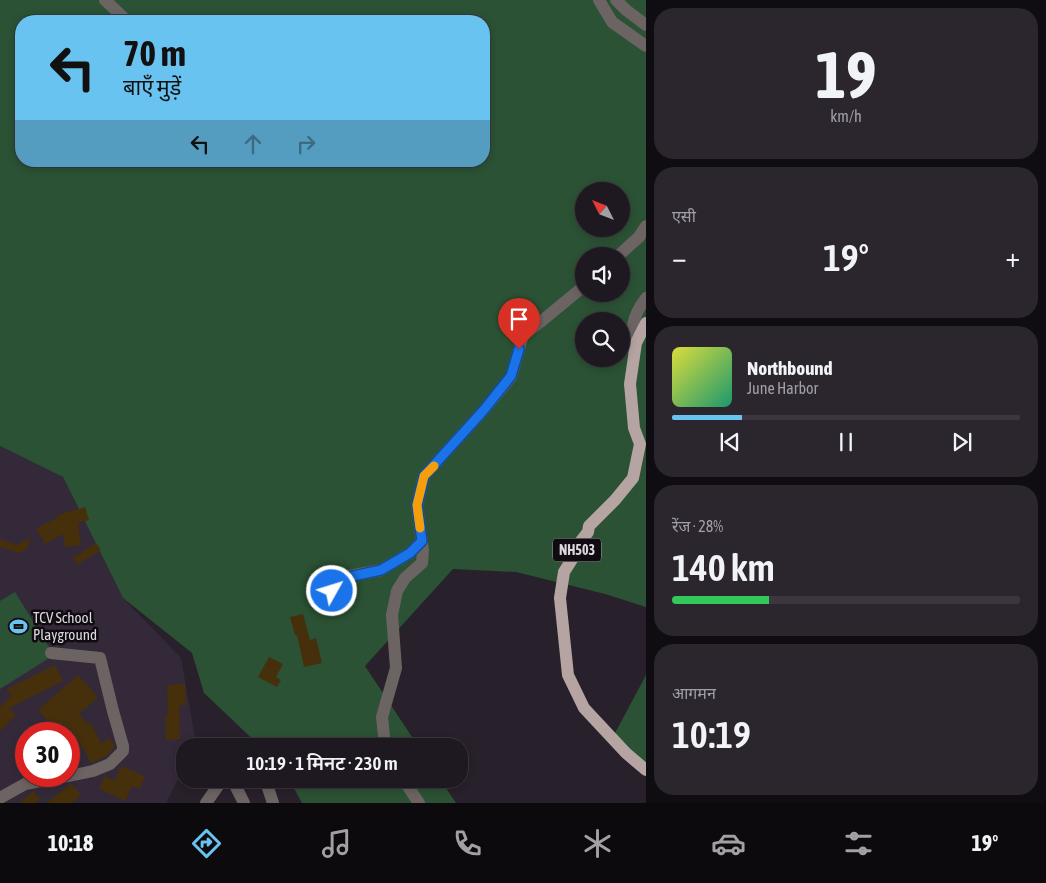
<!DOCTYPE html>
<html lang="hi">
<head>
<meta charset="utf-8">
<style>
	:root { --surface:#1e1820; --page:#2b252d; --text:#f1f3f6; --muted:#a1a0a5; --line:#3c373e; --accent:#69c3f1 }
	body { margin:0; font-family:"Asap Condensed","Noto Sans Devanagari",sans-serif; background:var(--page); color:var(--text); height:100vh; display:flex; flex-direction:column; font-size:19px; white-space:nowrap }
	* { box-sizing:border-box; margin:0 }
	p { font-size:16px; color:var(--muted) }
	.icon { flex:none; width:28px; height:28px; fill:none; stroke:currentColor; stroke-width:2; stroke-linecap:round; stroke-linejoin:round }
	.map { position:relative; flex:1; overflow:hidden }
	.drawer { display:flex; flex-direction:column; gap:8px; padding:8px; background:#100d12; width:400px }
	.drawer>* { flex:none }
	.top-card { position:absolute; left:15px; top:15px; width:475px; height:152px; border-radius:20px; box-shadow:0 2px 8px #0003,0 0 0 1px var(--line); background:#69c3f1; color:#111; overflow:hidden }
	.needle { width:32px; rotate:312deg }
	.controls { position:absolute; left:575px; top:182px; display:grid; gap:10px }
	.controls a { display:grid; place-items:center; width:55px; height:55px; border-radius:50%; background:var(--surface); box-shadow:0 2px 8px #0003,0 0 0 1px var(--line); font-size:25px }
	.speed { position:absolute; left:15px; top:722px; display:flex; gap:10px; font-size:25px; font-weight:700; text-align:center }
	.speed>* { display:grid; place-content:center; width:65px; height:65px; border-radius:50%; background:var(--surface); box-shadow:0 2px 8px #0003,0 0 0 1px var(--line); line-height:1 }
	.speed .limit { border:8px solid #d22; background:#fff; color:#111 }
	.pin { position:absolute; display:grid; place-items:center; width:42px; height:42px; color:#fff; margin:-51px -21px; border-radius:50% 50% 50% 0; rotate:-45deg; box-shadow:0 0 5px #0007 }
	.pin .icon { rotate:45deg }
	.me { position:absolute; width:55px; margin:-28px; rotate:51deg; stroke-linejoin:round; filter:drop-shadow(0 0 4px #0008) }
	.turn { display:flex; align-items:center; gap:18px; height:105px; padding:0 25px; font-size:22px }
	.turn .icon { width:65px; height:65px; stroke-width:2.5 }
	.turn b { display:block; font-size:35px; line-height:42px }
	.lanes { display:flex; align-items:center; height:48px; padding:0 25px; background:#0003; justify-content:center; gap:25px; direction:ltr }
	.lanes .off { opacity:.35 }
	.big { font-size:38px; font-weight:600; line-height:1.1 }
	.drawer .widget { flex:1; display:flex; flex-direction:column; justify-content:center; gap:8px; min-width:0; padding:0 18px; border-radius:20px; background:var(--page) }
	.drawer .dial { align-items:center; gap:0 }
	.dial b { font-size:65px; line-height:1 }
	.song { display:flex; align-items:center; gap:15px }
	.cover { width:60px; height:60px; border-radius:8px; background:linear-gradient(135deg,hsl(60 70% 55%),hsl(160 70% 35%)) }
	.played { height:5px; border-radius:2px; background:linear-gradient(90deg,var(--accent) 20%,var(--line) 20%) }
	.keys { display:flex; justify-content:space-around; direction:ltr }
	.heat { display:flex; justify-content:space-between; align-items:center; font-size:28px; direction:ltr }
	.charge { height:8px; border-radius:4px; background:linear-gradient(90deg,#34c759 28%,var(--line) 0) }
	.trip { position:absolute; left:176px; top:738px; width:292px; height:50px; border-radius:20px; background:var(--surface); box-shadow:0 2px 8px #0003,0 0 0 1px var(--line); font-weight:600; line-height:50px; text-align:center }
	.dock { display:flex; height:80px; justify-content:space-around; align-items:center; background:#0c0a0d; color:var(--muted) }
	.dock .icon { width:35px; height:35px }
	.dock .on { color:var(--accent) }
	.dock b { font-size:22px; color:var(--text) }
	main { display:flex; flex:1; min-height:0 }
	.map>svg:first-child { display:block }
</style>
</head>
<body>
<main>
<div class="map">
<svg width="646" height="803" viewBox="0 0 646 803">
	<rect width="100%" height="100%" fill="#28202b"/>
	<path fill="#342938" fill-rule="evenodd" d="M0 446 63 477 123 598 181 658 196 743 194 746H185V765L166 803H0ZM26 734H69V776H26Z"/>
	<path fill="#2b5234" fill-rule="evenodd" d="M0 0H646V607L605 594 516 572 453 569 365 666 418 746H260L204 693 192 653 123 598 63 477 0 446ZM21 21H484V161H21ZM584 191H621V229H584ZM584 256H621V294H584ZM584 321H621V359H584Z
		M15 592 54 655 0 689V601Z
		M646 675V763L614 735Z
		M289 779H440L456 803H302Z"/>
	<path fill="#462f0b" d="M85 507 89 520 78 523 81 545 65 547 63 534 45 544 36 529 58 517 57 515Z
		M31 537 27 549 19 553 0 547V539L17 545Z
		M96 543 101 550 77 565 73 558Z
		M303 614 310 640 316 638 322 663 304 667 297 635H295L290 617Z
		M269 657 283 664 276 677 281 680 277 687 258 677Z
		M55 665 63 681 9 708 16 715 0 731V707L11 696 7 689Z
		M78 675 98 697 79 714 87 724 90 722 101 743 110 738 115 747 105 757 91 763 78 740 71 743 69 739V734H58L38 710Z
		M185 684 186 705H179L180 739 166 740 165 715H168L167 685Z
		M121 766 145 776 140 789 132 786 125 801 99 789 105 776 115 781Z
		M70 784H72L81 795 72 803H47Z
		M33 791 40 799 36 803H20Z"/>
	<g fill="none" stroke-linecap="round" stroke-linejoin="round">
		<path stroke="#6c6463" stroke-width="12" d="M105 0 127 21
			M599 0 612 22 646 46
			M616 0 626 10 646 25
			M618 256 639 237 646 226
			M634 353C631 329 631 318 646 298
			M320 605 344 577 381 570 410 553 422 541
			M51 653 100 658 113 711 123 746V751L110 764 93 771 69 776
			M385 746 382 717 396 668 392 615 397 591 405 578 422 563 423 550 417 505 424 476 483 411 511 377 523 335 543 320 584 286
			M265 779 273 803
			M403 779 419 803
			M0 798 25 784 67 776
			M206 803 220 783H234L244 803"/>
		<path stroke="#b5a4a2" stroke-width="12" d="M646 323 636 343 630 384 634 428 640 444 633 478 615 500 589 526 588 532 581 541 576 553 564 572 560 598 568 675 584 708 626 753 646 770"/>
	</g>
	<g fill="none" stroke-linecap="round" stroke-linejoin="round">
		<defs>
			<path id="route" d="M332 591 344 578 381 570 410 553 422 541 417 505 424 476 483 411 511 376 519 349"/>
		</defs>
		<use href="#route" stroke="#114b97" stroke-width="12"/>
		<use href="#route" stroke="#1a73e8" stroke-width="9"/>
		<path stroke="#f59e0b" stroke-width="9" d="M420 528 417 505 424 476 434 466"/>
	</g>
	<defs>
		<symbol id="stadium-bare" viewBox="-9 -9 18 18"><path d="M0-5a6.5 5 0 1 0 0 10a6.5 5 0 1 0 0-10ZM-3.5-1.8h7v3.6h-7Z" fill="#69c3f1" stroke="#0f0b10" stroke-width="2.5" paint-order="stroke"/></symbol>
	</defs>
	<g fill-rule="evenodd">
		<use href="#stadium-bare" x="6" y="614" width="25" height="25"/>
	</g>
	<g text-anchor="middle" stroke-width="5" stroke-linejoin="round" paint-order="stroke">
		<rect fill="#0f0b10" stroke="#9f9aa1" stroke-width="1" x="553" y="538.5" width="48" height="23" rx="4"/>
		<g font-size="14" font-weight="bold" fill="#ddd8df">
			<text x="577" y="555">NH503</text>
		</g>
		<g font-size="15" fill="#ddd8df" stroke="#0f0b10" text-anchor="start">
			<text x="33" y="623">TCV School<tspan x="33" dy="17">Playground</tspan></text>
		</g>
	</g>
</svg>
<div class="controls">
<a><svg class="needle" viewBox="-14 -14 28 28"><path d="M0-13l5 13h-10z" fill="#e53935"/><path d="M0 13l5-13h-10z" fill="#a1a0a5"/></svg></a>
<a><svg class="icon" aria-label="sound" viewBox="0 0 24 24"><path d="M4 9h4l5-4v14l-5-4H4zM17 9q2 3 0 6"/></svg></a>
<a><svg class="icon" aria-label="search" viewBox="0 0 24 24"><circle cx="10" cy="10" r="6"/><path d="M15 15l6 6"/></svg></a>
</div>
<div class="speed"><div class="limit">30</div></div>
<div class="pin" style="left:519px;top:349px;background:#d93025"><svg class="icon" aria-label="arrive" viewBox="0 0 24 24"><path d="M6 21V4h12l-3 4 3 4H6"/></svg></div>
<svg class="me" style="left:332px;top:591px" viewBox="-20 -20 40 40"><circle r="17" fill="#1a73e8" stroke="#fff" stroke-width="3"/><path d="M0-11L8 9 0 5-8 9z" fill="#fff"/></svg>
<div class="trip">10:19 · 1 मिनट · 230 m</div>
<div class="top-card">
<div class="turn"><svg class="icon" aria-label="left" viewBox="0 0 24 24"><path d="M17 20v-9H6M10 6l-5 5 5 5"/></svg><div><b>70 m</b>बाएँ मुड़ें</div></div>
<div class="lanes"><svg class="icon" aria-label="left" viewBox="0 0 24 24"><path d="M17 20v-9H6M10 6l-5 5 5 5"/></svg><svg class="icon off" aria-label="ahead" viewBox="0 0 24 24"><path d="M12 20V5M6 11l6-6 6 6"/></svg><svg class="icon off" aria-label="right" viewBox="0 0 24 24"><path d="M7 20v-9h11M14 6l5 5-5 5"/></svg></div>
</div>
</div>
<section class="drawer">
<div class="widget dial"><b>19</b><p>km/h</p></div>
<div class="widget"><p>एसी</p>
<div class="heat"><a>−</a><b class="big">19°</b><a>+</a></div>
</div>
<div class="widget">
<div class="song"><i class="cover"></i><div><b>Northbound</b><p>June Harbor</p></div></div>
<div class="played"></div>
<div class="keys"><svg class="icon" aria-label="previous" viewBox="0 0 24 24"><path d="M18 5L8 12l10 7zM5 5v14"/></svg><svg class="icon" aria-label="pause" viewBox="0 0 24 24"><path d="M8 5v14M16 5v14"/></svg><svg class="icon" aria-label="next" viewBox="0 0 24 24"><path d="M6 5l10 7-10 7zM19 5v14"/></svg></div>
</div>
<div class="widget"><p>रेंज · 28%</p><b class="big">140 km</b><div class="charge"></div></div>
<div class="widget"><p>आगमन</p><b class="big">10:19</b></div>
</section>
</main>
<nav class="dock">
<b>10:18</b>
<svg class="icon on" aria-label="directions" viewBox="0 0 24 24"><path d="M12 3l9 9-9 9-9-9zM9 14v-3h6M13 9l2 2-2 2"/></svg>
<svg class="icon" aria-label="music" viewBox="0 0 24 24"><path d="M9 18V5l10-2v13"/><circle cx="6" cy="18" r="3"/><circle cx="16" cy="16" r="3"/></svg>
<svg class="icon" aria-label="phone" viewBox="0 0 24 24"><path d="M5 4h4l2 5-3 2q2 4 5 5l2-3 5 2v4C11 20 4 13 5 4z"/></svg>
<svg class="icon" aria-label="climate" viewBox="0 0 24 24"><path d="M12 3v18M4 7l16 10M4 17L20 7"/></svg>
<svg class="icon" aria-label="car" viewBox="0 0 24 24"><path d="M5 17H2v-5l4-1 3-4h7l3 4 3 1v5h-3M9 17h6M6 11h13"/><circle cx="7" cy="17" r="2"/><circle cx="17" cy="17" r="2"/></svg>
<svg class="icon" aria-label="filters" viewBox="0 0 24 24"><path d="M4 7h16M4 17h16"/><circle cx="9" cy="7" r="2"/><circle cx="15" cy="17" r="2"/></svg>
<b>19°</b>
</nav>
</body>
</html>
